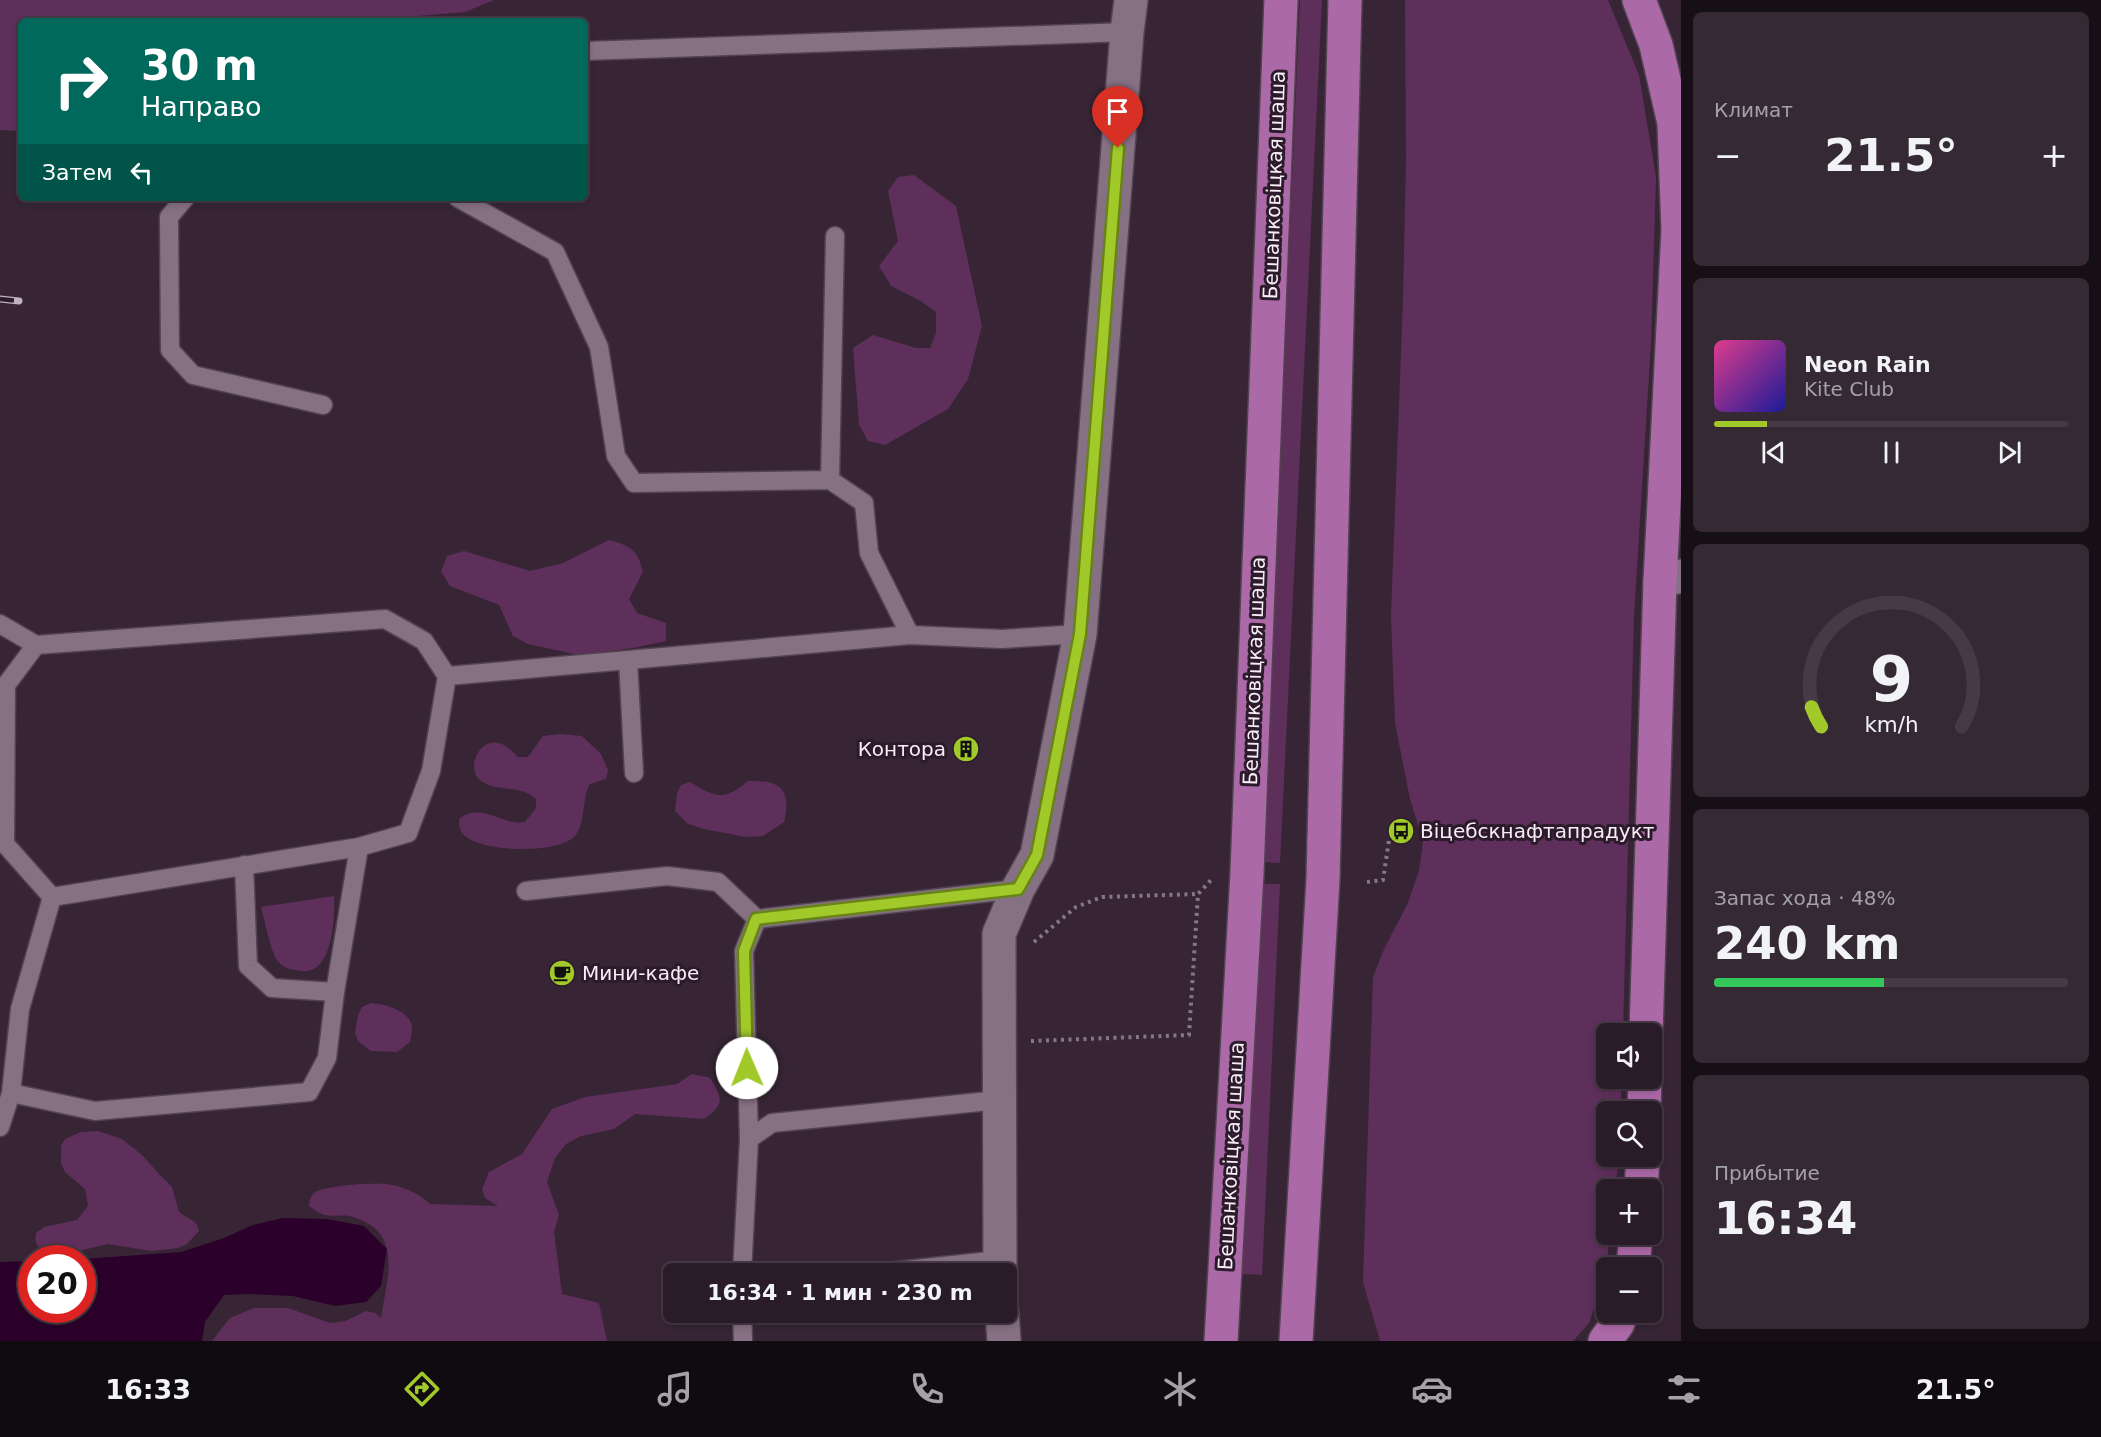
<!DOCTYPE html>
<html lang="ru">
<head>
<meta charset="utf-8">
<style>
	:root { --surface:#291c28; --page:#352934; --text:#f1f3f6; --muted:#a5a1a8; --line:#453a45; --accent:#a1c929 }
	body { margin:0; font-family:"DejaVu Sans",sans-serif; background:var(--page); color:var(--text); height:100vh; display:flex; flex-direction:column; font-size:22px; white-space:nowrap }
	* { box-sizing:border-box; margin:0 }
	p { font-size:20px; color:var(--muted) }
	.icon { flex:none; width:33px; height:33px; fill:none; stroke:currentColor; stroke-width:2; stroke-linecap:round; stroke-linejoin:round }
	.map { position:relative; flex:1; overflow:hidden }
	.side { display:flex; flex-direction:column; gap:12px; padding:12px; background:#170f16; width:420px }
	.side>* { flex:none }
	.banner { position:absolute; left:18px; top:18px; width:570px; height:183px; border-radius:9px; box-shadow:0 3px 9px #0003,0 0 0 2px var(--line); background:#00695c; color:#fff; overflow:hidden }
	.fabs { position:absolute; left:1596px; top:1023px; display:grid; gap:12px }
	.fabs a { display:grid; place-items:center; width:66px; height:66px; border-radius:9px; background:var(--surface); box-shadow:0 3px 9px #0003,0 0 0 2px var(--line); font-size:30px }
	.speed { position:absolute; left:18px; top:1245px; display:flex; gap:12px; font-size:30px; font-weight:700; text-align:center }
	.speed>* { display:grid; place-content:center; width:78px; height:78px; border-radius:50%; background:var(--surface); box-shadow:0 3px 9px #0003,0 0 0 2px var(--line); line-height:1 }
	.speed .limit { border:9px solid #d22; background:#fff; color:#111 }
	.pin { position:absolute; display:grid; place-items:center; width:51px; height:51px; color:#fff; margin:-62px -26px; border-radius:50% 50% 50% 0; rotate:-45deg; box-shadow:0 0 6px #0007 }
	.pin .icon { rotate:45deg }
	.me { position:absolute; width:66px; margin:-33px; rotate:359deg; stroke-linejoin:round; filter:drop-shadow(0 0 4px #0008) }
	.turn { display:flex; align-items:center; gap:21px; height:126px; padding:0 24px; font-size:27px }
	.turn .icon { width:78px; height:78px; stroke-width:2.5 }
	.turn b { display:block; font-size:42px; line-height:51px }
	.then { display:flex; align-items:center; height:57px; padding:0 24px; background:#0003; gap:12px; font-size:22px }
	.big { font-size:45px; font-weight:800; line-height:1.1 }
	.side .tile { flex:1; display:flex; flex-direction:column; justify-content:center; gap:9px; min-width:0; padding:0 21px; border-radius:9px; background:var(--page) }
	.side .dial { align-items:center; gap:0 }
	.dial svg { height:156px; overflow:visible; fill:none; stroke:var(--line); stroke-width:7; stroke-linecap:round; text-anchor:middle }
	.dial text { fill:var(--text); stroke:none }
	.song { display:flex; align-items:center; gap:18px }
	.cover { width:72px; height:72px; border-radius:9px; background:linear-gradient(135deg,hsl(330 70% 55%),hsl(240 70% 35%)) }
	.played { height:6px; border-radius:3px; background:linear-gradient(90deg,var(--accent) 15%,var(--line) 15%) }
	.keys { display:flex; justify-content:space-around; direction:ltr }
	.heat { display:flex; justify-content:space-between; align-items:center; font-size:33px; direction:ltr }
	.charge { height:9px; border-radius:4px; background:linear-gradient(90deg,#34c759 48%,var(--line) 0) }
	.trip { position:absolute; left:663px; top:1263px; width:354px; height:60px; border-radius:9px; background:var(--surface); box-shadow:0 3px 9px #0003,0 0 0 2px var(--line); font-weight:800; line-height:60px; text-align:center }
	.tabs { display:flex; height:96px; justify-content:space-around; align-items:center; background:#100b10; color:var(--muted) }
	.tabs .icon { width:42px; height:42px }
	.tabs .active { color:var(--accent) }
	.tabs b { font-size:27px; color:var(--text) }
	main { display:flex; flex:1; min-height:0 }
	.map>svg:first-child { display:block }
</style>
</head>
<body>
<main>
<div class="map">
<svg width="1681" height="1341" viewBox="0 0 1681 1341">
	<rect width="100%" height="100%" fill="#372535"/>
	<path fill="#5e2f5b" d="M0 0H494L465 12 359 21H21V131L0 130Z
		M1300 0H1322L1280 863 1262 862Z
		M1405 0H1608L1639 75 1656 177 1651 342 1634 615 1623 1033 1606 1034V1078L1622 1079 1620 1111 1606 1112V1156L1618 1157 1616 1189 1606 1190V1234L1611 1235 1602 1285 1589 1323 1573 1341H1380L1363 1282 1373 977 1385 947 1407 905 1419 871 1423 841 1410 799 1395 723 1391 616 1403 300 1406 159Z
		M914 175 956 206 982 326 968 379 948 409 885 445 868 441 859 425 853 348 873 335 916 348H930L936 333V312L919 300 891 286 879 266 898 241 888 191 898 177Z
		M609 540C631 546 638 550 643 572L629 599 637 613 666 623V641L633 648 579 655 528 644 513 636 499 605 450 586 441 571 447 556 464 551 530 571 563 563Z
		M560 734 582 736 601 754 608 770 606 779 590 784C580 800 588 829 570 840 549 853 484 852 465 836 459 831 459 826 459 819 481 801 502 826 525 822L536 808V799C522 784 495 793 480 780 465 767 481 733 504 745 509 748 514 753 518 757H528L543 736Z
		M748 781C780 780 792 789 784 822L763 836 746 837 704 829 688 824 675 811 677 793 681 785 690 782C715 797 723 802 748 781Z
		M1261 884H1280L1262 1275 1242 1274Z
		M334 896C335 918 333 975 301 971 291 970 283 968 277 960 271 952 264 918 261 907Z
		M371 1003C384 1004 410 1010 412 1027 412 1031 411 1037 410 1042L397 1052 371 1051 358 1041 355 1033 358 1015 362 1007Z
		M692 1074 710 1078C723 1099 725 1104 704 1119L635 1114 614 1129 581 1136 566 1144 555 1158 547 1182 559 1215 554 1232 562 1294 599 1303 607 1341H212L230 1318 254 1308H288L330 1323 345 1321 366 1311 375 1313 381 1318C387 1278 404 1232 353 1217 344 1214 334 1217 325 1215 320 1214 314 1209 309 1206 310 1200 310 1197 314 1193 325 1185 379 1182 393 1185 404 1187 423 1196 430 1204L498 1206 485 1198 482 1189 489 1172 522 1154 552 1109 585 1097 677 1084Z
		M98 1131 122 1139 143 1156 160 1175 172 1187 179 1212 196 1223 199 1231 187 1244 178 1248 152 1251 108 1244 54 1257C42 1251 33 1248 36 1233L44 1227 77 1220 88 1206 85 1189 65 1172 61 1163V1146L65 1139 81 1132Z"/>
	<path fill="#2b002a" d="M283 1218 327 1219 364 1226 387 1249 381 1286 366 1302 335 1306 293 1296 249 1294 224 1295 205 1322 202 1341H0V1262L31 1261 32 1310H82L83 1259 181 1252 224 1238 253 1225Z"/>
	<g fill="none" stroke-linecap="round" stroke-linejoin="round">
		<defs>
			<path id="lane" d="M585 51 1127 32
				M185 198 169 217 170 350 193 375 323 405
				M458 198 555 252 599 347 616 456 634 483 830 480 864 503 869 553 910 635
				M830 480 835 236
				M0 624 36 645 385 619 424 641 447 676 910 635 1002 639 1080 634
				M36 645 6 685 5 844 52 897
				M628 660 634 773
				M359 847 335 992 327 1058 309 1092 95 1111 11 1093 20 1009 52 897 359 847 408 833 431 771 447 676
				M244 865 248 966 272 988 335 992
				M526 891 667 876 718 882 757 919 1018 889
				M0 1127 11 1093
				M749 1139 744 951 757 919
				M742 1274 749 1139 772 1123 999 1100
				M869 1274 999 1260
				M742 1312 743 1341"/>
			<path id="street" d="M1660 581 1681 576
				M1000 1274 999 934 1018 889 1037 855 1080 634 1127 32 1131 0
				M1002 1312 1004 1341"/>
			<path id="primary" d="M1639 0 1656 45 1674 123 1678 230 1660 581 1646 1034
				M1644 1112 1645 1078
				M1641 1190 1643 1156
				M1633 1268 1636 1234
				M1221 1341 1247 873 1281 0
				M1296 1341 1323 879 1345 0
				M1605 1341 1618 1323 1621 1312"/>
		</defs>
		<use href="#lane" stroke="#524351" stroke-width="21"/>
		<use href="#street" stroke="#524351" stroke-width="36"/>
		<use href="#primary" stroke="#524351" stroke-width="36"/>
		<path stroke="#867785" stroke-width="4" stroke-dasharray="3 4.5" stroke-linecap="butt" d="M1367 882 1383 880 1389 840
			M1034 942 1076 907 1102 897 1198 894
			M1031 1041 1189 1035 1198 894 1212 879"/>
		<use href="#lane" stroke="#867084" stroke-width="18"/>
		<use href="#street" stroke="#867084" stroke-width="33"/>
		<use href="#primary" stroke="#ac69a8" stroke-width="33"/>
		<defs>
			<path id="rail" d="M0 299 19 301"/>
		</defs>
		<use href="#rail" stroke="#c0b2bf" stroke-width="7"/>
		<use href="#rail" stroke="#2c1b2b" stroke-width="4.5" stroke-dasharray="14" stroke-linecap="butt"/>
	</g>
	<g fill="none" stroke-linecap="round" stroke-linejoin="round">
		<defs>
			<path id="route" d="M747 1068 744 951 756 919 1018 889 1037 855 1080 634 1118 148"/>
		</defs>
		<use href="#route" stroke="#69831b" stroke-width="15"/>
		<use href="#route" stroke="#a1c929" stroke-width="10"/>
	</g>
	<defs>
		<symbol id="building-disc" viewBox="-11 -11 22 22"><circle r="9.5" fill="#a1c929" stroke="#2c1b2b"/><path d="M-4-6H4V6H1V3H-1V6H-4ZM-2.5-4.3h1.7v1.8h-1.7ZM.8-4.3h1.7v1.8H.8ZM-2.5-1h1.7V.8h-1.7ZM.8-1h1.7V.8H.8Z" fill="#111"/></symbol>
		<symbol id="bus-disc" viewBox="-11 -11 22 22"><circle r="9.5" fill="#a1c929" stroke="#2c1b2b"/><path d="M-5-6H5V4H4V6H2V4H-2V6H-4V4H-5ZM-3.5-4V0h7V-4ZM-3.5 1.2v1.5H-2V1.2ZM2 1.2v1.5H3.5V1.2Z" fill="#111"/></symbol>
		<symbol id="cafe-disc" viewBox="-11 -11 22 22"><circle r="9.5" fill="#a1c929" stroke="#2c1b2b"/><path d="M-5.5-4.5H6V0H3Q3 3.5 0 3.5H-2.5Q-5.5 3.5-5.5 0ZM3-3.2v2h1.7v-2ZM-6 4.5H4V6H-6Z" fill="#111"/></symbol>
	</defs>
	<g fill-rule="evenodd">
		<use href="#building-disc" x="951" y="734" width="30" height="30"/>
		<use href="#bus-disc" x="1386" y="816" width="30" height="30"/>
		<use href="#cafe-disc" x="547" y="958" width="30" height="30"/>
	</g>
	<g text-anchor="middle" stroke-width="6" stroke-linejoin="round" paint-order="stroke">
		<g font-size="20" fill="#f8ecf7" stroke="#2c1b2b">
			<text transform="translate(1274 185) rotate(-88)" y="7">Бешанковіцкая шаша</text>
			<text transform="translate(1254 671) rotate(-88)" y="7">Бешанковіцкая шаша</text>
			<text transform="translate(1231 1156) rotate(-87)" y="7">Бешанковіцкая шаша</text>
		</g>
		<g font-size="20" fill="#f8ecf7" stroke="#2c1b2b" text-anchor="start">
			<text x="946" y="756" text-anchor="end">Контора</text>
			<text x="1420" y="838">Віцебскнафтапрадукт</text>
			<text x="582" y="980">Мини-кафе</text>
		</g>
	</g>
</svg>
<div class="fabs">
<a><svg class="icon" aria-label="sound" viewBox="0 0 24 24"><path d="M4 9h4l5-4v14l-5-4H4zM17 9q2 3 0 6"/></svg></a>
<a><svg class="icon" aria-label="search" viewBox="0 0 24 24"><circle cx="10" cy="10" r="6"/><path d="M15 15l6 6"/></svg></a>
<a>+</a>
<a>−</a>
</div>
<div class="speed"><div class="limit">20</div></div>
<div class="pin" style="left:1118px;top:148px;background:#d93025"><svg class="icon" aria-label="arrive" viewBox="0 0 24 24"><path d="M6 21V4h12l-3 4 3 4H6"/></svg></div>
<svg class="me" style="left:747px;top:1068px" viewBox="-20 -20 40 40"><circle r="19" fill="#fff"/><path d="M0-13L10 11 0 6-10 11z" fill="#a1c929"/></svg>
<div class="trip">16:34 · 1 мин · 230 m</div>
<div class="banner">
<div class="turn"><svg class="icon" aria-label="right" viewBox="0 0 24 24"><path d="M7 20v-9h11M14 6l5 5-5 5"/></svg><div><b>30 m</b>Направо</div></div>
<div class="then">Затем<svg class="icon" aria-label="left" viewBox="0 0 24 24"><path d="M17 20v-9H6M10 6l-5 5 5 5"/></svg></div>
</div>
</div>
<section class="side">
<div class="tile"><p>Климат</p>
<div class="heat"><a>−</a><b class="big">21.5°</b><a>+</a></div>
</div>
<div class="tile">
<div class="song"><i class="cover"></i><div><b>Neon Rain</b><p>Kite Club</p></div></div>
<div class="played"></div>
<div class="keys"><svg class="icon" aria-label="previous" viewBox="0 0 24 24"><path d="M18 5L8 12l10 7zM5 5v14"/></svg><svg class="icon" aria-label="pause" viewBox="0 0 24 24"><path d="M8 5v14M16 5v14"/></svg><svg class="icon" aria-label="next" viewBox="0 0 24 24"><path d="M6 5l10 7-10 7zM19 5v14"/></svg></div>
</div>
<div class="tile dial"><svg viewBox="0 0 100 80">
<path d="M14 69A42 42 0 1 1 86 69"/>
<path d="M14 69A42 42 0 0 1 9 59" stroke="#a1c929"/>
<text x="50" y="56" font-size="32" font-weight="700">9</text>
<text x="50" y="72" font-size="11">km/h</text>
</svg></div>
<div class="tile"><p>Запас хода · 48%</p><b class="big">240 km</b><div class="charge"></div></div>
<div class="tile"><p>Прибытие</p><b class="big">16:34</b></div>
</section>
</main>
<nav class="tabs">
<b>16:33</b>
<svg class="icon active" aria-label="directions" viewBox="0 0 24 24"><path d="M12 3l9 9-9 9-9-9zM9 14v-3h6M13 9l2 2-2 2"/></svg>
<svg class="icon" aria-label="music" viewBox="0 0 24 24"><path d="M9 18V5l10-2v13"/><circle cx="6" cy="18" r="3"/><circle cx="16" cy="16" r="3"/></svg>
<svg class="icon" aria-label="phone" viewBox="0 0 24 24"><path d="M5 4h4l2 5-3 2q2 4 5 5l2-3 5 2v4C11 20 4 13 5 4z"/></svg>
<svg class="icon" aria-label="climate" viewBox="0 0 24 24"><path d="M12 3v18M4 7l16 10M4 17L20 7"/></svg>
<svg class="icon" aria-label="car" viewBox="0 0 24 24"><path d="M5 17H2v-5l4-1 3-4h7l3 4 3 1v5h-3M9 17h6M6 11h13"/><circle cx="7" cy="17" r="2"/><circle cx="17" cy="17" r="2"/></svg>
<svg class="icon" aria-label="filters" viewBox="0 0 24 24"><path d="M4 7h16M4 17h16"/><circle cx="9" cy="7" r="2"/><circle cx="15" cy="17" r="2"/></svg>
<b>21.5°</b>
</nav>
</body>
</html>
